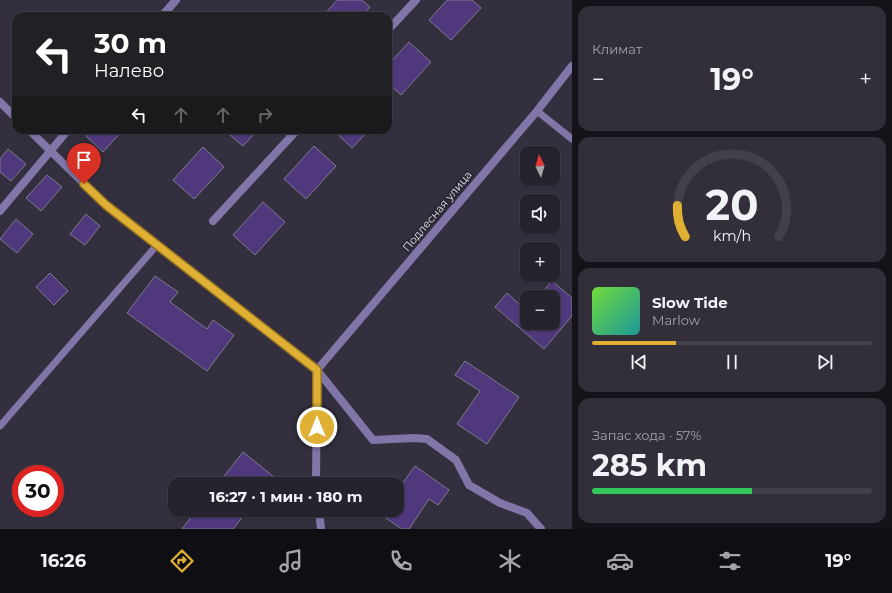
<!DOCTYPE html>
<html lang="ru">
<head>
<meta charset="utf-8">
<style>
	:root { --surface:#26232e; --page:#322f3a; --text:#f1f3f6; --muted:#a4a4aa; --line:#42404a; --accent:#e0b034 }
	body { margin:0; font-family:Montserrat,sans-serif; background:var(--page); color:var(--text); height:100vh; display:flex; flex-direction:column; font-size:15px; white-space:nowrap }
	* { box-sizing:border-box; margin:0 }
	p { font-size:13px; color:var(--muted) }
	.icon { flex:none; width:22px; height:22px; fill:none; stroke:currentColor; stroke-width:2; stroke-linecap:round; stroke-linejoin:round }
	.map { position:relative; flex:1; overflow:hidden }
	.panel { display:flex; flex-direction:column; gap:6px; padding:6px; background:#151319; width:320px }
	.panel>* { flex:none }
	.top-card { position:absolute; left:12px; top:12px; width:380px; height:122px; border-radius:12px; box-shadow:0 1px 3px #0004,0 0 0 1px var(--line); background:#202124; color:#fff; overflow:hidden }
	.needle { width:26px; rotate:355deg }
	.fabs { position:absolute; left:520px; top:146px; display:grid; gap:8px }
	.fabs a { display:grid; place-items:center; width:40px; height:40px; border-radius:8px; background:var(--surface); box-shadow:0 1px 3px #0004,0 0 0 1px var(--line); font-size:20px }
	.speed { position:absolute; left:12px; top:465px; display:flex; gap:8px; font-size:20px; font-weight:700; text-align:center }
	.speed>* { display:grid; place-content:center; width:52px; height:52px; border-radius:50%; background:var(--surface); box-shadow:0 1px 3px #0004,0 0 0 1px var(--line); line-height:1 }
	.speed .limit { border:6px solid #d22; background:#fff; color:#111 }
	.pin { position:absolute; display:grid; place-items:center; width:34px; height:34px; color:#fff; margin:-41px -17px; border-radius:50% 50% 50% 0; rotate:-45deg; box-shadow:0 0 4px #0007 }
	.pin .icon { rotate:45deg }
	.me { position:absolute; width:44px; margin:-22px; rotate:0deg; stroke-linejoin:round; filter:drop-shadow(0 0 3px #0008) }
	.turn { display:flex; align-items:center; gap:14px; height:84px; padding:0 16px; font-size:18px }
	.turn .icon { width:52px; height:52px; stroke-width:2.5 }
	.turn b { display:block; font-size:28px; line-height:34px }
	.lanes { display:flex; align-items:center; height:38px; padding:0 16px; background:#0003; justify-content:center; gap:20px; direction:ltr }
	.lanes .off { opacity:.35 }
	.big { font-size:30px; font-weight:700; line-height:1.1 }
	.panel .widget { flex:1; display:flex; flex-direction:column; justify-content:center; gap:6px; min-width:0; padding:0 14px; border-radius:12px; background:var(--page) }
	.panel .dial { align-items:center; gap:0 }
	.dial svg { height:104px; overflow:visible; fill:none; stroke:var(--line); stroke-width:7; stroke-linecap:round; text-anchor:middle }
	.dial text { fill:var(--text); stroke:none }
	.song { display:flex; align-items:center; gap:12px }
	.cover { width:48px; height:48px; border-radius:6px; background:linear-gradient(135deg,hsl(100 70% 55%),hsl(180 70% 35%)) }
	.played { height:4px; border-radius:2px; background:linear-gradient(90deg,var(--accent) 30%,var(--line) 30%) }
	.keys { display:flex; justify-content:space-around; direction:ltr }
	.heat { display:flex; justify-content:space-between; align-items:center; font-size:22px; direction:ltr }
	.charge { height:6px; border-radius:3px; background:linear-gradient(90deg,#34c759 57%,var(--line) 0) }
	.trip { position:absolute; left:168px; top:477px; width:236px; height:40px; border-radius:12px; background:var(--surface); box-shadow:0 1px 3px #0004,0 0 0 1px var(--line); font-weight:700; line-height:40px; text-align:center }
	.menu { display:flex; height:64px; justify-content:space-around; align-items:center; background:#0f0e12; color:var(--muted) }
	.menu .icon { width:28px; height:28px }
	.menu .selected { color:var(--accent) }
	.menu b { font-size:18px; color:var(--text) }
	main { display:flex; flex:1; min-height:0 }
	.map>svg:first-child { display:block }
</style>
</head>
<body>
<main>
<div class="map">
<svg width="572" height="529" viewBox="0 0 572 529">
	<rect width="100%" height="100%" fill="#332f3e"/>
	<path fill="#4f387c" stroke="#7f7b8c" d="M337 0H362L370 7 362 16H323Z
		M447 0H472L481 8 451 40 429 20Z
		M409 42 431 62 401 95 388 83V65Z
		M91 130H123L103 152 86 136Z
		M224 130H258L243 146Z
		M333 130H369L352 148Z
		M314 146 336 166 306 199 284 179Z
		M203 147 224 167 194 199 173 180Z
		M8 149 26 164 11 181 0 172V159Z
		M47 175 62 187 41 211 26 198Z
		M263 202 285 222 255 255 233 235Z
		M86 214 100 226 85 245 70 234Z
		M16 219 33 234 17 253 0 239Z
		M50 273 68 291 54 305 36 287Z
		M155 276 178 292 170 302 207 329 213 320 234 335 207 371 127 313Z
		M552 281 572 298V316L544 349 495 307 507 293 527 311V323H553V297H538Z
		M465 361 519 397 487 444 457 424 480 391 455 375Z
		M243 452 274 477 268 484H218Z
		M415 466 449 490 438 505 429 499 409 529H402L374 510H397V491Z
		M197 510H248L233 529H182Z"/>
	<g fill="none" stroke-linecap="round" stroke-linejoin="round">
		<path stroke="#8275a7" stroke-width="7" d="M537 111 572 139
			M0 426 157 245"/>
		<path stroke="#8275a7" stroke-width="8" d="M162 16 176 0
			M388 30 416 0
			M0 102 16 118
			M29 130 106 205 317 370 373 440 414 438 427 439 456 460 469 485 500 503 527 513 541 529
			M0 211 68 130
			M213 221 297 130
			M317 370 537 111 572 66
			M316 484 317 370
			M319 510 321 529"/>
	</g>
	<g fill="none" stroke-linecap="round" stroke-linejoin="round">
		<defs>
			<path id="route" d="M84 184 106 205 317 370V427"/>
		</defs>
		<use href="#route" stroke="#927222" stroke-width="10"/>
		<use href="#route" stroke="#e0b034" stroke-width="7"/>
	</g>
	<g text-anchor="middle" stroke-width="3.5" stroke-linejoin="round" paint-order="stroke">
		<g font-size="11" fill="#e1dfe9" stroke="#292533">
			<text transform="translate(437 211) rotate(-50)" y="4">Подлесная улица</text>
		</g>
	</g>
</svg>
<div class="fabs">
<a><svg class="needle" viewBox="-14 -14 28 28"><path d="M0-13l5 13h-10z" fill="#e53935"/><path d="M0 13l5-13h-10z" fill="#a4a4aa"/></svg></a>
<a><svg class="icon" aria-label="sound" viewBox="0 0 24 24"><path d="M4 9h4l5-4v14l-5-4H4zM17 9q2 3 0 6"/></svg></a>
<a>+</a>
<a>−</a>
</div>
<div class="speed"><div class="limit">30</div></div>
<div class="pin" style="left:84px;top:184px;background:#d93025"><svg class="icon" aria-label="arrive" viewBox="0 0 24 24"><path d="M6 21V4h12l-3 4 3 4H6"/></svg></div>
<svg class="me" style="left:317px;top:427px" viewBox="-20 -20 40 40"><circle r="17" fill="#e0b034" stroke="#fff" stroke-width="3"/><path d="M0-11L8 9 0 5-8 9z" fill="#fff"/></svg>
<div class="trip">16:27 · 1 мин · 180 m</div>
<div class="top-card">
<div class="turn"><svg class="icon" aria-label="left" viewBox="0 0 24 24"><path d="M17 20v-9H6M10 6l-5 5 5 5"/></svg><div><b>30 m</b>Налево</div></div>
<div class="lanes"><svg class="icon" aria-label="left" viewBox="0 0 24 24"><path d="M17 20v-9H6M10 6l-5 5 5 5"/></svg><svg class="icon off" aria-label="ahead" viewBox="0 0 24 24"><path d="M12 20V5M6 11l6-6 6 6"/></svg><svg class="icon off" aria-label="ahead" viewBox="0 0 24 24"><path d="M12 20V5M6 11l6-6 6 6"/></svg><svg class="icon off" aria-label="right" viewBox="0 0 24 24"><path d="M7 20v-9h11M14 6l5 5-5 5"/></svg></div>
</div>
</div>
<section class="panel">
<div class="widget"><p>Климат</p>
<div class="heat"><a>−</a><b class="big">19°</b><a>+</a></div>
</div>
<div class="widget dial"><svg viewBox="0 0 100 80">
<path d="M14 69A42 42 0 1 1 86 69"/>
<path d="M14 69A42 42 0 0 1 8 45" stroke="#e0b034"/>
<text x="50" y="56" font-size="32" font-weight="700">20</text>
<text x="50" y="72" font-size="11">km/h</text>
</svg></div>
<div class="widget">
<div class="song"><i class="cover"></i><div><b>Slow Tide</b><p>Marlow</p></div></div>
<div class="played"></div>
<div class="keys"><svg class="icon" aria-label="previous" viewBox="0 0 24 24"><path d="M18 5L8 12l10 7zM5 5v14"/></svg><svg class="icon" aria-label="pause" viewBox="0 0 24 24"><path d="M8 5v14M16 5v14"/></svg><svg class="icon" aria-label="next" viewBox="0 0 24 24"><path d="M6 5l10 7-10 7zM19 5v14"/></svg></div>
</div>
<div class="widget"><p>Запас хода · 57%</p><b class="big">285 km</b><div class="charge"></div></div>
</section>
</main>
<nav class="menu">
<b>16:26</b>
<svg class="icon selected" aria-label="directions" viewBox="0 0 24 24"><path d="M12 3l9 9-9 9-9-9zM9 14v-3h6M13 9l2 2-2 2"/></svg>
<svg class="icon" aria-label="music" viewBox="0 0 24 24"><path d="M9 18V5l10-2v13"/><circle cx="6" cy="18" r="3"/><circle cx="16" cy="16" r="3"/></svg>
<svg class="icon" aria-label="phone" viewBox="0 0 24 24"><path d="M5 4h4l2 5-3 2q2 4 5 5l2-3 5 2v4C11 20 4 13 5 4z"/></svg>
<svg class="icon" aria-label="climate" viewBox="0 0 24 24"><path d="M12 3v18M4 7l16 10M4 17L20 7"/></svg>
<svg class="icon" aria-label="car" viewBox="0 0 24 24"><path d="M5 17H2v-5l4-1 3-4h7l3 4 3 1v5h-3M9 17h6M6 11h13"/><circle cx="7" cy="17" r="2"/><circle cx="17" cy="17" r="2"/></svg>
<svg class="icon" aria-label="filters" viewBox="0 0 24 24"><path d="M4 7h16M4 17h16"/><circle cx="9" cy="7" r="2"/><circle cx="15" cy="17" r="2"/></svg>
<b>19°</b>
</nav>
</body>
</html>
